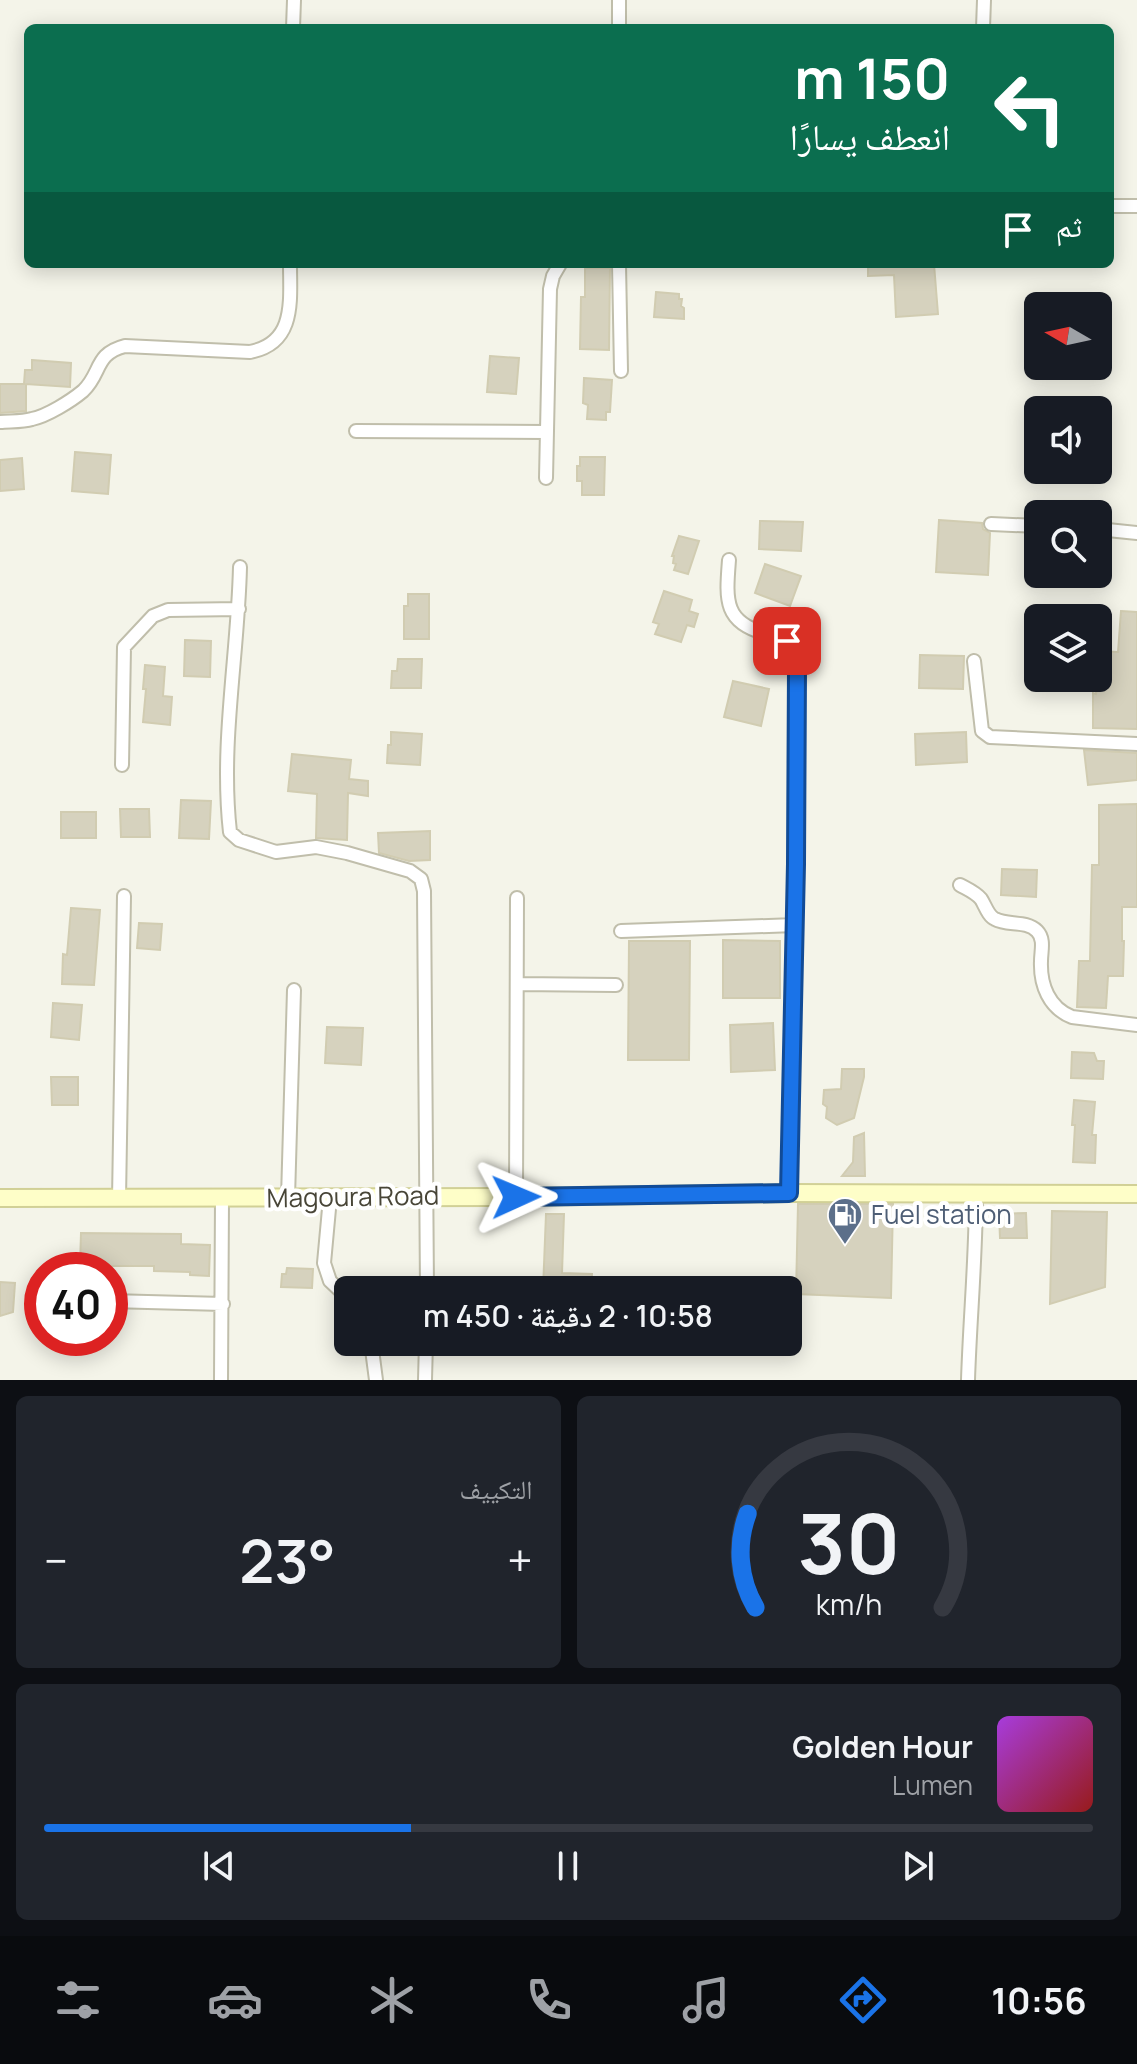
<!DOCTYPE html>
<html lang="ar">
<head>
<meta charset="utf-8">
<style>
	:root { --surface:#171b24; --page:#20242c; --text:#f1f3f6; --muted:#9ea1a6; --line:#363941; --accent:#1a73e8 }
	body { margin:0; font-family:Manrope,"Noto Naskh Arabic",sans-serif; background:var(--page); color:var(--text); direction:rtl; height:100vh; display:flex; flex-direction:column; font-size:30px; white-space:nowrap }
	* { box-sizing:border-box; margin:0 }
	p { font-size:26px; color:var(--muted) }
	.icon { flex:none; width:44px; height:44px; fill:none; stroke:currentColor; stroke-width:2; stroke-linecap:round; stroke-linejoin:round }
	.map { position:relative; height:1380px; overflow:hidden; direction:ltr }
	.side { display:flex; flex-direction:column; gap:16px; padding:16px; background:#0d0f14; flex:1 }
	.side>* { flex:none }
	.banner { position:absolute; left:24px; top:24px; width:1090px; height:244px; border-radius:12px; box-shadow:0 4px 20px #0003; direction:rtl; background:#0b6e4f; color:#fff; overflow:hidden }
	.needle { width:52px; rotate:279deg }
	.buttons { position:absolute; left:1024px; top:292px; display:grid; gap:16px }
	.buttons a { display:grid; place-items:center; width:88px; height:88px; border-radius:12px; background:var(--surface); box-shadow:0 4px 20px #0003; font-size:40px }
	.speed { position:absolute; left:24px; top:1252px; display:flex; gap:16px; font-size:40px; font-weight:700; text-align:center }
	.speed>* { display:grid; place-content:center; width:104px; height:104px; border-radius:50%; background:var(--surface); box-shadow:0 4px 20px #0003; line-height:1 }
	.speed .limit { border:12px solid #d22; background:#fff; color:#111 }
	.pin { position:absolute; display:grid; place-items:center; width:68px; height:68px; color:#fff; margin:-34px; border-radius:16px; box-shadow:0 4px 12px #0006 }
	.me { position:absolute; width:88px; margin:-44px; rotate:89deg; stroke-linejoin:round; filter:drop-shadow(0 0 6px #0008) }
	.turn { display:flex; align-items:center; gap:28px; height:168px; padding:0 32px; font-size:36px }
	.turn .icon { width:104px; height:104px; stroke-width:2.5 }
	.turn b { display:block; font-size:56px; line-height:68px }
	.then { display:flex; align-items:center; height:76px; padding:0 32px; background:#0003; gap:16px; font-size:30px }
	.big { font-size:60px; font-weight:600; line-height:1.1 }
	.side .card { flex:1; display:flex; flex-direction:column; justify-content:center; gap:12px; min-width:0; padding:0 28px; border-radius:12px; background:var(--page) }
	.side .dial { align-items:center; gap:0 }
	.dial svg { height:208px; overflow:visible; fill:none; stroke:var(--line); stroke-width:7; stroke-linecap:round; text-anchor:middle }
	.dial text { fill:var(--text); stroke:none }
	.song { display:flex; align-items:center; gap:24px }
	.cover { width:96px; height:96px; border-radius:12px; background:linear-gradient(135deg,hsl(280 70% 55%),hsl(0 70% 35%)) }
	.played { height:8px; border-radius:4px; background:linear-gradient(90deg,var(--accent) 35%,var(--line) 35%) }
	.keys { display:flex; justify-content:space-around; direction:ltr }
	.heat { display:flex; justify-content:space-between; align-items:center; font-size:44px; direction:ltr }
	.side .tiles { flex:1; display:grid; gap:16px; grid-template-columns:1fr 1fr }
	.card:last-child { grid-column:span 2 }
	.trip { position:absolute; left:334px; top:1276px; width:468px; height:80px; border-radius:12px; background:var(--surface); box-shadow:0 4px 20px #0003; font-weight:600; line-height:80px; text-align:center; direction:rtl }
	.menu { display:flex; height:128px; justify-content:space-around; align-items:center; background:#090b0e; color:var(--muted) }
	.menu .icon { width:56px; height:56px }
	.menu .selected { color:var(--accent) }
	.menu b { font-size:36px; color:var(--text) }
	.map>svg:first-child { display:block }
</style>
</head>
<body>
<div class="map">
<svg width="1137" height="1380" viewBox="0 0 1137 1380">
	<rect width="100%" height="100%" fill="#f4f4e9"/>
	<path fill="#d6d2be" stroke="#d1ccb1" stroke-width="2" d="M868 264H934L938 314 896 317 894 275 868 276Z
		M585 268H610L609 350 580 349 581 297H585Z
		M656 292 679 294V299H682L681 306 684 308V319L654 317Z
		M490 356 519 358 516 394 487 392Z
		M32 360 71 363 70 387 26 384V411L0 413V384H24L25 370H32Z
		M584 378 612 380 610 412H606V420L587 419 588 405 583 403Z
		M75 452 111 455 108 494 72 491Z
		M580 457H605L604 495H582V481H577V466H580Z
		M22 458 24 489 0 491V460Z
		M939 520 982 523 983 529 990 533 988 575 936 572Z
		M760 521 803 522 801 551 759 549Z
		M679 536 699 541 688 574 674 570 676 564 673 563 674 556H672Z
		M765 564 801 576 790 606 755 593Z
		M664 591 692 600 689 611 698 614 694 627 687 625 681 642 655 634 659 624 653 622Z
		M408 594H429V639H404V606H408Z
		M1121 611 1137 612V729L1093 728V693L1096 694 1098 678V651L1118 652Z
		M185 640 211 641 210 677 184 676Z
		M920 655 964 656 963 689 919 688Z
		M398 659H422L421 688H391L392 671H397Z
		M145 665 165 667 163 696 172 697 170 725 143 722 146 689H143Z
		M733 681 769 689 761 726 724 717Z
		M391 732 422 734 420 765 387 763 388 745H391Z
		M966 732 967 762 916 765 915 734Z
		M1084 750 1137 753V780L1088 785Z
		M292 754 351 760 349 779 368 781V796L348 793 347 840 316 838 317 794 288 791Z
		M181 800 211 801 209 839 179 838Z
		M1137 804V907H1122V941H1124L1123 976H1108L1106 1008 1077 1007 1079 961H1090L1092 865H1099V805Z
		M120 809H149L150 837H121Z
		M61 812H96V838H61Z
		M430 831V860L409 861 379 853 378 833Z
		M1002 869 1037 870 1036 897 1001 895Z
		M71 908 100 910 94 985 62 984 63 954 67 955Z
		M139 923 162 924 160 950 137 948Z
		M723 940 780 941V998H723Z
		M629 941H690L689 1060H628Z
		M53 1003 82 1005 79 1040 51 1037Z
		M773 1023 775 1070 731 1072 730 1025Z
		M327 1027 363 1028 361 1065 325 1063Z
		M1072 1052 1094 1053 1097 1061H1104L1103 1079 1071 1078Z
		M842 1069H864V1077L854 1118 837 1125 826 1118 827 1107 823 1104 824 1090 841 1089Z
		M51 1077H78V1105H52Z
		M1074 1100 1095 1102 1092 1135H1096L1095 1163 1073 1162 1075 1125H1072Z
		M864 1133 865 1176H842L853 1162 854 1137Z
		M798 1204H893L891 1298 796 1294Z
		M1052 1211 1107 1212 1105 1287 1050 1304Z
		M1026 1213 1027 1238H1000L999 1214Z
		M546 1214H564L562 1273 592 1274 591 1290H543Z
		M81 1233 181 1234V1244L210 1245 209 1276 190 1275V1272L154 1271V1266H80Z
		M287 1268 313 1269 312 1288 281 1287 282 1274H286Z
		M0 1282 15 1283 13 1312 0 1316Z"/>
	<g fill="none" stroke-linecap="round" stroke-linejoin="round">
		<defs>
			<path id="street" d="M293 28 294 0
				M619 28V0
				M983 28 984 0
				M1110 206H1137
				M619 264 621 371
				M0 422C10 421 22 422 32 419 47 416 71 401 83 391 102 373 94 354 125 346L250 352C296 343 290 301 290 264
				M356 431 547 432
				M546 478 550 289 553 276 560 264
				M991 524 1038 526
				M1098 529 1137 533
				M729 560C726 599 723 623 767 634 775 636 786 638 791 644 796 650 796 661 797 669L796 864 789 1193
				M240 567C238 655 220 744 230 832L239 840 276 852 316 847 347 853 410 871 421 879 424 891 427 1290
				M974 661 982 731 990 737 1137 744
				M122 765 124 647 153 616 168 610 239 609
				M960 885C967 889 975 892 981 899 985 905 988 916 995 919 1007 926 1026 920 1037 931 1045 939 1041 951 1041 961 1040 985 1049 1008 1072 1017L1137 1025
				M621 931 795 925
				M517 984 616 985
				M516 1197 517 898
				M288 1198 294 990
				M330 1198 324 1263 330 1281 348 1298
				M119 1199 124 896
				M110 1301 223 1304
				M371 1342 376 1380
				M221 1380 222 1199
				M425 1380 426 1342
				M968 1380C970 1318 976 1256 976 1193"/>
			<path id="secondary" d="M0 1198 516 1197 789 1193 1137 1194"/>
		</defs>
		<use href="#street" stroke="#c0beab" stroke-width="16"/>
		<use href="#secondary" stroke="#d1d096" stroke-width="20"/>
		<use href="#street" stroke="#fff" stroke-width="12"/>
		<use href="#secondary" stroke="#fefec8" stroke-width="16"/>
	</g>
	<g fill="none" stroke-linecap="round" stroke-linejoin="round">
		<defs>
			<path id="route" d="M516 1197 789 1193 796 864 797 669 793 645 787 641"/>
		</defs>
		<use href="#route" stroke="#114b97" stroke-width="20"/>
		<use href="#route" stroke="#1a73e8" stroke-width="14"/>
	</g>
	<defs>
		<symbol id="fuel-pin" viewBox="-11 -11 22 30"><path d="M0 17L-7.5 6A9.5 9.5 0 1 1 7.5 6Z" fill="#5c6f8a" stroke="#fff"/><path d="M-5.5-6h7V0h2V4h1.3V-2.5L3-4.5l.8-.8L6-3V5H2.5V1h-1V6h-7ZM-4.2-4.7v3.2H.2V-4.7Z" fill="#fff"/></symbol>
	</defs>
	<g fill-rule="evenodd">
		<use href="#fuel-pin" x="825" y="1195" width="40" height="54"/>
	</g>
	<g text-anchor="middle" stroke-width="8" stroke-linejoin="round" paint-order="stroke">
		<g font-size="26" fill="#484537" stroke="#fff">
			<text transform="translate(353 1197) rotate(-1)" y="9">Magoura Road</text>
		</g>
		<g font-size="26" fill="#4e5e75" stroke="#fff" text-anchor="start">
			<text x="871" y="1224">Fuel station</text>
		</g>
	</g>
</svg>
<div class="buttons">
<a><svg class="needle" viewBox="-14 -14 28 28"><path d="M0-13l5 13h-10z" fill="#e53935"/><path d="M0 13l5-13h-10z" fill="#9ea1a6"/></svg></a>
<a><svg class="icon" aria-label="sound" viewBox="0 0 24 24"><path d="M4 9h4l5-4v14l-5-4H4zM17 9q2 3 0 6"/></svg></a>
<a><svg class="icon" aria-label="search" viewBox="0 0 24 24"><circle cx="10" cy="10" r="6"/><path d="M15 15l6 6"/></svg></a>
<a><svg class="icon" aria-label="layers" viewBox="0 0 24 24"><path d="M12 4l9 5-9 5-9-5zM3 14l9 5 9-5"/></svg></a>
</div>
<div class="speed"><div class="limit">40</div></div>
<div class="pin" style="left:787px;top:641px;background:#d93025"><svg class="icon" aria-label="arrive" viewBox="0 0 24 24"><path d="M6 21V4h12l-3 4 3 4H6"/></svg></div>
<svg class="me" style="left:516px;top:1197px" viewBox="-20 -20 40 40"><path d="M0-17L14 15 0 8-14 15z" fill="#1a73e8" stroke="#fff" stroke-width="4"/></svg>
<div class="trip">10:58 · 2 دقيقة · 450 m</div>
<div class="banner">
<div class="turn"><svg class="icon" aria-label="left" viewBox="0 0 24 24"><path d="M17 20v-9H6M10 6l-5 5 5 5"/></svg><div><b>150 m</b>انعطف يسارًا</div></div>
<div class="then">ثم<svg class="icon" aria-label="arrive" viewBox="0 0 24 24"><path d="M6 21V4h12l-3 4 3 4H6"/></svg></div>
</div>
</div>
<section class="side">
<div class="tiles">
<div class="card dial"><svg viewBox="0 0 100 80">
<path d="M14 69A42 42 0 1 1 86 69"/>
<path d="M14 69A42 42 0 0 1 11 33" stroke="#1a73e8"/>
<text x="50" y="56" font-size="32" font-weight="700">30</text>
<text x="50" y="72" font-size="11">km/h</text>
</svg></div>
<div class="card"><p>التكييف</p>
<div class="heat"><a>−</a><b class="big">23°</b><a>+</a></div>
</div>
<div class="card">
<div class="song"><i class="cover"></i><div><b>Golden Hour</b><p>Lumen</p></div></div>
<div class="played"></div>
<div class="keys"><svg class="icon" aria-label="previous" viewBox="0 0 24 24"><path d="M18 5L8 12l10 7zM5 5v14"/></svg><svg class="icon" aria-label="pause" viewBox="0 0 24 24"><path d="M8 5v14M16 5v14"/></svg><svg class="icon" aria-label="next" viewBox="0 0 24 24"><path d="M6 5l10 7-10 7zM19 5v14"/></svg></div>
</div>
</div>
</section>
<nav class="menu">
<b>10:56</b>
<svg class="icon selected" aria-label="directions" viewBox="0 0 24 24"><path d="M12 3l9 9-9 9-9-9zM9 14v-3h6M13 9l2 2-2 2"/></svg>
<svg class="icon" aria-label="music" viewBox="0 0 24 24"><path d="M9 18V5l10-2v13"/><circle cx="6" cy="18" r="3"/><circle cx="16" cy="16" r="3"/></svg>
<svg class="icon" aria-label="phone" viewBox="0 0 24 24"><path d="M5 4h4l2 5-3 2q2 4 5 5l2-3 5 2v4C11 20 4 13 5 4z"/></svg>
<svg class="icon" aria-label="climate" viewBox="0 0 24 24"><path d="M12 3v18M4 7l16 10M4 17L20 7"/></svg>
<svg class="icon" aria-label="car" viewBox="0 0 24 24"><path d="M5 17H2v-5l4-1 3-4h7l3 4 3 1v5h-3M9 17h6M6 11h13"/><circle cx="7" cy="17" r="2"/><circle cx="17" cy="17" r="2"/></svg>
<svg class="icon" aria-label="filters" viewBox="0 0 24 24"><path d="M4 7h16M4 17h16"/><circle cx="9" cy="7" r="2"/><circle cx="15" cy="17" r="2"/></svg>
</nav>
</body>
</html>
